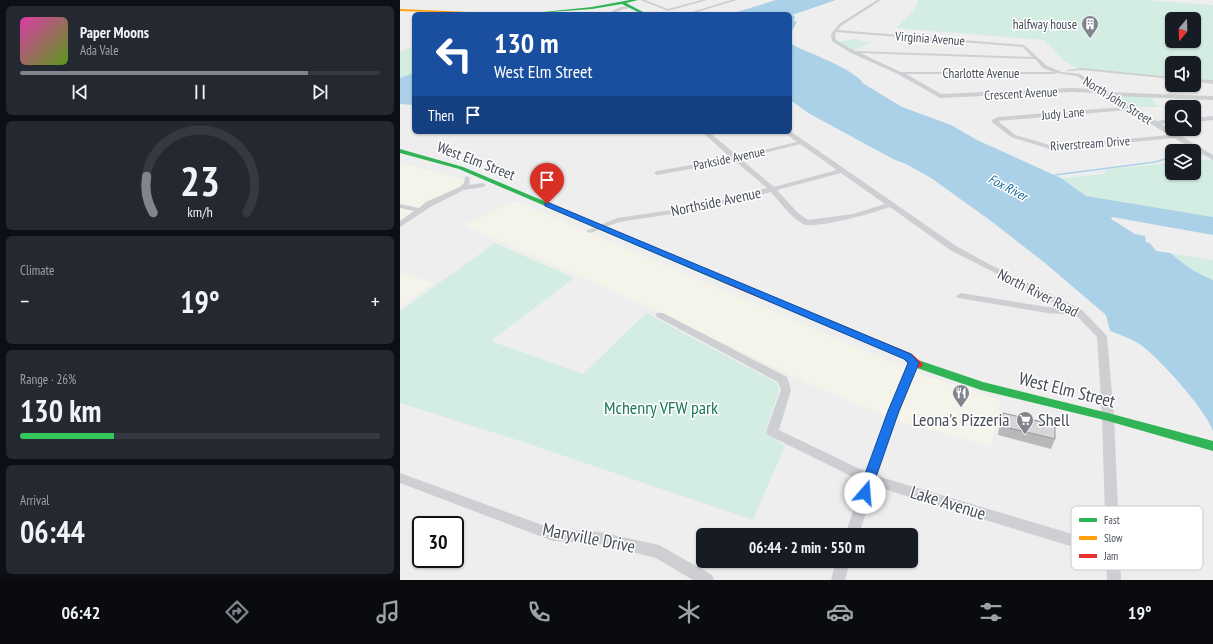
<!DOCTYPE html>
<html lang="en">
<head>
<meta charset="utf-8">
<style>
	:root { --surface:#171b24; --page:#242831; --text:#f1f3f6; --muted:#9ea1a6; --line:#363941; --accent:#82858e }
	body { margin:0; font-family:"PT Sans Narrow",sans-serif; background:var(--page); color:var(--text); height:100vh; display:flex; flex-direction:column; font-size:15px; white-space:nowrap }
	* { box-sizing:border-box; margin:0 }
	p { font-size:13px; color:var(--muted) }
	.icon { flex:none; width:22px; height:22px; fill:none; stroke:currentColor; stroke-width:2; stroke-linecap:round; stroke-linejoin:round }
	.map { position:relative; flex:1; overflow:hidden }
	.details { display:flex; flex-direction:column; gap:6px; padding:6px; background:#0d0f14; width:400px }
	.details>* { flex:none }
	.hud { position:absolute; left:12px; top:12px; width:380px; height:122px; border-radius:6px; box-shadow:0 1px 3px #0004; background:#1a4fa0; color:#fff; overflow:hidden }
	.needle { width:26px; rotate:199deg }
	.tools { position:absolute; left:765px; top:12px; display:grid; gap:8px }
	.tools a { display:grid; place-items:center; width:36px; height:36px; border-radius:6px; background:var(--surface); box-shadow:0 1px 3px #0004; font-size:20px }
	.speed { position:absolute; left:12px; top:516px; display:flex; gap:8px; font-size:20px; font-weight:700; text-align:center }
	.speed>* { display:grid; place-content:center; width:52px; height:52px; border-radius:50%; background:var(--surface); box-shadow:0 1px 3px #0004; line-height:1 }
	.speed .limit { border:2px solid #111; border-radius:6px; background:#fff; color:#111 }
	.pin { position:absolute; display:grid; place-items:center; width:34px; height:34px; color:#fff; margin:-41px -17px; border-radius:50% 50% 50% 0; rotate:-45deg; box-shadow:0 0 4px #0007 }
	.pin .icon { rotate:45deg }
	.me { position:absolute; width:44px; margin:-22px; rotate:18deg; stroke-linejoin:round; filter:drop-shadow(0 0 3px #0008) }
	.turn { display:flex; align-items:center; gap:14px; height:84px; padding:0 16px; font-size:18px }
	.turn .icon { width:52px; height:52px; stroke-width:2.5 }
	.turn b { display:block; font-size:28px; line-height:34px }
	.then { display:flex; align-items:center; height:38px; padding:0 16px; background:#0003; gap:8px; font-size:15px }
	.big { font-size:30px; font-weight:800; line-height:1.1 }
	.details .card { flex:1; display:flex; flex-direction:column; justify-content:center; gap:6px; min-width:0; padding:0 14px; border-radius:6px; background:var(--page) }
	.details .dial { align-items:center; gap:0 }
	.dial svg { height:104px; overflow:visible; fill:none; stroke:var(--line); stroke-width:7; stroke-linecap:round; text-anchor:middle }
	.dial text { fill:var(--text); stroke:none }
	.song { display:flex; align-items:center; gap:12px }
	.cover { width:48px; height:48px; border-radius:6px; background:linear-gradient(135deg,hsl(320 70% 55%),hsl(90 70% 35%)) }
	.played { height:4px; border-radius:2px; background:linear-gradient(90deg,var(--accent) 80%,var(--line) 80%) }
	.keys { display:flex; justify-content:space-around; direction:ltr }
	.heat { display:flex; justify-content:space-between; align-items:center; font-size:22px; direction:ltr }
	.charge { height:6px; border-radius:3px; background:linear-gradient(90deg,#34c759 26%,var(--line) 0) }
	.trip { position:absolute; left:296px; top:528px; width:222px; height:40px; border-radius:6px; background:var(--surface); box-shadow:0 1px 3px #0004; font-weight:800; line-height:40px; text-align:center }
	.tabs { display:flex; height:64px; justify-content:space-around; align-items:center; background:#090b0e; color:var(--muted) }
	.tabs .icon { width:28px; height:28px }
	.tabs .current { color:var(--accent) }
	.tabs b { font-size:18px; color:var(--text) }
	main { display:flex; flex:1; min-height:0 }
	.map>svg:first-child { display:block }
</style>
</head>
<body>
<main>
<section class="details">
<div class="card">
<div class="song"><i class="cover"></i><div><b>Paper Moons</b><p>Ada Vale</p></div></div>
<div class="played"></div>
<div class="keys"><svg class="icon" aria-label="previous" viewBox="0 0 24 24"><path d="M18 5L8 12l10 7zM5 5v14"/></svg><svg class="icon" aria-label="pause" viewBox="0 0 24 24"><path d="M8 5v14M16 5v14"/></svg><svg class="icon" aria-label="next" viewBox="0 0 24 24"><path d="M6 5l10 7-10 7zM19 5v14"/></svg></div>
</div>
<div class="card dial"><svg viewBox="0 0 100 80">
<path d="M14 69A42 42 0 1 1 86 69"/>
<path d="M14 69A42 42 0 0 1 9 41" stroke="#82858e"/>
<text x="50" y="56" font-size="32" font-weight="700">23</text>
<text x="50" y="72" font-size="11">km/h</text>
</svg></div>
<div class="card"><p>Climate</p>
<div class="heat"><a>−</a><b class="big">19°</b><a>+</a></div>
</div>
<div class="card"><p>Range · 26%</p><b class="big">130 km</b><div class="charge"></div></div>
<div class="card"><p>Arrival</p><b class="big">06:44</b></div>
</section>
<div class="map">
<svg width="813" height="580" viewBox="0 0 813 580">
	<rect width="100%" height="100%" fill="#efeeee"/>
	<path fill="#f5f4ea" d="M0 163 68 181 0 221Z
		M116 201 517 373 600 400 591 446 503 423 412 385 253 309 64 225Z
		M0 272 33 283 0 307Z"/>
	<path fill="#d4ede2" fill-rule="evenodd" d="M517 0H745L813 5V81L794 79V63H772V77L676 68 664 61 644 40 496 28 514 10 519 1ZM772 19H794V41H772Z
		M454 39C460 40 465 42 472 42L454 50 437 42Z
		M14 46V73L0 78V51Z
		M708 95 749 96 760 107H731Z
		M813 159V217L686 196 661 178 704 174 708 169 772 163V173H794V161Z
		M95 243 174 278 91 341 183 374 246 313 377 383 379 391 365 432 385 446 353 520 120 441 0 403V311Z
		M770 253 813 260V280L792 270Z"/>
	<path fill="#aad1e8" d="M376 0H436L392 15 395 16 394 21 397 22 390 34V14H330Z
		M390 43C399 49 409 52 418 56 433 63 450 70 462 81L461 82 502 107 551 125 577 140 661 178 686 196 813 217V235L712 217 711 219 735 234 745 236 746 242 750 243 756 251 770 253 792 270 813 280V431C805 409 761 360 741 345 732 339 721 335 710 331L706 315 645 263 591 221 531 178 506 164 493 159 410 114 390 100Z
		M14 73V105L0 104V78Z"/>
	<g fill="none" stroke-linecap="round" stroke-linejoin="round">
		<path stroke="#aad1e8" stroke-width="1.5" d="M794 152 797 151
			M655 175 755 162 772 157"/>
		<path fill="#cdcfd2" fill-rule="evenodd" d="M240 0H245L268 9 301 0H307L268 11Z
			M331 0H337L291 14H285Z
			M477 0H481L441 26 438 30 624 45 647 66 662 72 680 74 706 92 813 96V100L712 96 756 121 772 119V123L761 124 813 155V160L774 138 653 150 611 137 592 122V120L598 117 723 107 699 93 671 92 540 98 498 74 451 53 432 41 431 34 439 24ZM436 32 623 47 632 57 455 51 436 40 435 34ZM460 53 635 59 643 68 653 72H501ZM656 73 677 76 695 89 671 88 541 94 506 74H654ZM728 110 769 135 653 146 615 135 598 121Z
			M229 6 230 8C222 9 215 14 207 14L220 7Z
			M682 68 772 77V79L682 70 668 71 666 70Z
			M794 79 813 80V84L794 81Z
			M813 116V120L794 122V118Z
			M390 131 556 246 587 263 682 310 705 334 707 336 714 417 721 580H707L706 557 474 486 459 535H445L463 482 368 435 366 432 381 390 378 382 257 317 255 315 257 313H263L387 377 391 390 379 430 466 472 509 363 510 360H518L519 363 494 426 477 476 706 544 702 417 697 337 676 315 647 313 558 298 556 296 561 293 647 307 664 308 550 250 490 207C476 212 414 230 403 224 390 217 381 203 371 192L305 209 219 222 190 233 186 231 217 218 305 205 367 188 335 161 257 175 254 173 257 171 331 158 302 132H309L338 156 397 142 384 132ZM400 144 437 170 374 187 341 159ZM441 173 485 204 453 214 408 220 398 213 377 190Z
			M67 176 70 178 69 185 83 183 86 185 83 187 64 190 32 206 0 227V221L14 211 0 208V204L19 208 26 202 60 187 64 183 65 177Z
			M0 473 153 529 200 532 259 545 312 575 314 580H293L256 558 200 544 153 541 0 483Z
			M436 561H450L445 580H431Z"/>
		<path fill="#30b455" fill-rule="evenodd" d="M230 0H238L226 3 247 14H242L222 4 192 9 124 14 192 7Z
			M0 149 63 167 330 279 331 281 330 283H324L59 169 0 153Z
			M518 360 583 382 708 413 813 441V451L708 421 581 390 514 367 513 364 514 361Z"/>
		<path fill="#ff9f0a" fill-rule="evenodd" d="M0 9 92 13 94 14 0 11Z"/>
		<path fill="#e5322d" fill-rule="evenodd" d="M327 278 512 354 523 364 522 367C513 369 509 364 504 358L324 283 323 281 324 279Z"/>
	</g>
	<path fill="#b8b8ba" d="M603 413 655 439 651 449 598 435 600 422Z"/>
	<path fill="#d6d6d8" stroke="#969697" d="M603 413 655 425V439L601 426Z"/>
	<path fill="#1a73e8" stroke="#114b97" d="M147 202 511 354 519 363 499 411 469 497 465 499 460 497 458 493 488 411 508 363 504 359 145 206V203Z"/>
	<defs>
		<symbol id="building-pin" viewBox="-11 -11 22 30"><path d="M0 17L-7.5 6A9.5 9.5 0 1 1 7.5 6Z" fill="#82858e" stroke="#fff"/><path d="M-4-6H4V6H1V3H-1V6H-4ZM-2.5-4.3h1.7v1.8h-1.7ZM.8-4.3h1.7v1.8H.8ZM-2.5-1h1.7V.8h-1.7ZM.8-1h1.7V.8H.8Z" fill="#fff"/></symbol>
		<symbol id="restaurant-pin" viewBox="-11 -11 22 30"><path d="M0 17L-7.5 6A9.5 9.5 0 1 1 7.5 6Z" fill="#82858e" stroke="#fff"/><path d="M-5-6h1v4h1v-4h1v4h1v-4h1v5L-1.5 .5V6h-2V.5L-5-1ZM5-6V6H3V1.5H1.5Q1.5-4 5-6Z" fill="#fff"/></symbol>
		<symbol id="supermarket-pin" viewBox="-11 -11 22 30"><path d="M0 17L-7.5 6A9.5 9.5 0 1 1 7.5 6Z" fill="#82858e" stroke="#fff"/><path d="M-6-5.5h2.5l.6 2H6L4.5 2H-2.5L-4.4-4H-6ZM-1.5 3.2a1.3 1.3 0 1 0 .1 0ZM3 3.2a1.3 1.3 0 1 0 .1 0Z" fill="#fff"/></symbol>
	</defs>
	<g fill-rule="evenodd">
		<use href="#building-pin" x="680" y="14" width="20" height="27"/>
		<use href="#restaurant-pin" x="551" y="383" width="20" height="27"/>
		<use href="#supermarket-pin" x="615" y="410" width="20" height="27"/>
	</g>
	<g text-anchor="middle" stroke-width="3" stroke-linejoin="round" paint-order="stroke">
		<g font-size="13" fill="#474d5a" stroke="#fff" text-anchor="end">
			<text x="677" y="29">halfway house</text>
		</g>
		<g font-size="13" fill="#474d5a" stroke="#fff">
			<text transform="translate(530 38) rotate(4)" y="5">Virginia Avenue</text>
			<text x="581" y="78">Charlotte Avenue</text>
			<text transform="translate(621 93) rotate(-3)" y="5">Crescent Avenue</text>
			<text transform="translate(718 100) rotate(32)" y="5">North John Street</text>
			<text transform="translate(663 113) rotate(-5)" y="5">Judy Lane</text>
			<text transform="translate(690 143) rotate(-4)" y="5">Riverstream Drive</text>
			<text transform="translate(329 158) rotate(-12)" y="5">Parkside Avenue</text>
		</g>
		<g font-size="13" font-style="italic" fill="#15699f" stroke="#fff">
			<text transform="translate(608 187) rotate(28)" y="5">Fox River</text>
		</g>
		<g font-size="15" fill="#474d5a" stroke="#fff">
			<text transform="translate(76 161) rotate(21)" y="5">West Elm Street</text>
			<text transform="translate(316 202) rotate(-12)" y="5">Northside Avenue</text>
			<text transform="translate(638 293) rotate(27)" y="5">North River Road</text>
		</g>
		<g font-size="18" fill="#474d5a" stroke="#fff">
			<text transform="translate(667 390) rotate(14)" y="6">West Elm Street</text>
			<text transform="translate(548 503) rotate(17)" y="6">Lake Avenue</text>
			<text transform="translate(189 538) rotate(11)" y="6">Maryville Drive</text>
		</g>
		<g font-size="18" fill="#1c7659" stroke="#fff">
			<text x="261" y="414">Mchenry VFW park</text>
		</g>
		<g font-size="18" fill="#474d5a" stroke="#fff">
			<text x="561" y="426">Leona's Pizzeria</text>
			<text x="638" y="426" text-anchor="start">Shell</text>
		</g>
	</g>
	<rect x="671" y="506" width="132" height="64" rx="6" fill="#fff" stroke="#c8cace" stroke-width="1"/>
	<rect x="679" y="518" width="18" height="4" fill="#30b455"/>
	<rect x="679" y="536" width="18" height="4" fill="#ff9f0a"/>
	<rect x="679" y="554" width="18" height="4" fill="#e5322d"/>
	<g font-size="11" fill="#474d5a">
		<text x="704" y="524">Fast</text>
		<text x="704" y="542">Slow</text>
		<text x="704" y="560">Jam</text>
	</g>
</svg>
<div class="tools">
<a><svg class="needle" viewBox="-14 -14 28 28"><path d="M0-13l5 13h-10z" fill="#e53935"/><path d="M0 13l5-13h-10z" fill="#9ea1a6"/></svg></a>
<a><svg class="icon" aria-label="sound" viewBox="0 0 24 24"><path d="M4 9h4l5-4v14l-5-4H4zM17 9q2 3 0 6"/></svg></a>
<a><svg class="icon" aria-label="search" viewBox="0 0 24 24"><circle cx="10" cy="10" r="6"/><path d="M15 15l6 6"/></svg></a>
<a><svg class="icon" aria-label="layers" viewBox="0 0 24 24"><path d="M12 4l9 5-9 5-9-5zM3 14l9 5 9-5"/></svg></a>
</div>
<div class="speed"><div class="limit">30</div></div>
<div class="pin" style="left:147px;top:204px;background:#d93025"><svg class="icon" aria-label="arrive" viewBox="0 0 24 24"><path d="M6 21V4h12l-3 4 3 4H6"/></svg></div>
<svg class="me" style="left:465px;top:493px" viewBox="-20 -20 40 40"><circle r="19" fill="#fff"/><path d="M0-13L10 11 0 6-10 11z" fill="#1a73e8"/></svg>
<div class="trip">06:44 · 2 min · 550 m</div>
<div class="hud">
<div class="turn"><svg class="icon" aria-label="left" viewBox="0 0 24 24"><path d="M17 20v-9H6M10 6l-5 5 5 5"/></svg><div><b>130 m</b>West Elm Street</div></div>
<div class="then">Then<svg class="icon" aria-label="arrive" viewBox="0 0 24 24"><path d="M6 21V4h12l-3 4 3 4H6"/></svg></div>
</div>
</div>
</main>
<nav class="tabs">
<b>06:42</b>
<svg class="icon current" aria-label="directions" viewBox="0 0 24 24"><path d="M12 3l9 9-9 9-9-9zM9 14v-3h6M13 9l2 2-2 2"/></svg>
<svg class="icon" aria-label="music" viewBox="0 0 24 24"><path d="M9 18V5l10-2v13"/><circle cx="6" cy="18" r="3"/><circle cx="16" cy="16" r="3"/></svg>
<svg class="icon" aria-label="phone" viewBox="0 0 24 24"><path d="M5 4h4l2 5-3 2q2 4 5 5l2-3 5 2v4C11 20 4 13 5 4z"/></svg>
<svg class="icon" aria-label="climate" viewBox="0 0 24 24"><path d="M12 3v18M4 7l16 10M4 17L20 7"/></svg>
<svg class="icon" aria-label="car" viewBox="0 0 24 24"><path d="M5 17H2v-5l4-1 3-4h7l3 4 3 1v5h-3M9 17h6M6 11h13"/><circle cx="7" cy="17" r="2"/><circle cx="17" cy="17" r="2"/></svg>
<svg class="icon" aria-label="filters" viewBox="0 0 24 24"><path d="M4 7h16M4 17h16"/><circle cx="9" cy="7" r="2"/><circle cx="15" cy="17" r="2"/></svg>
<b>19°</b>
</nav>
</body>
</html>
